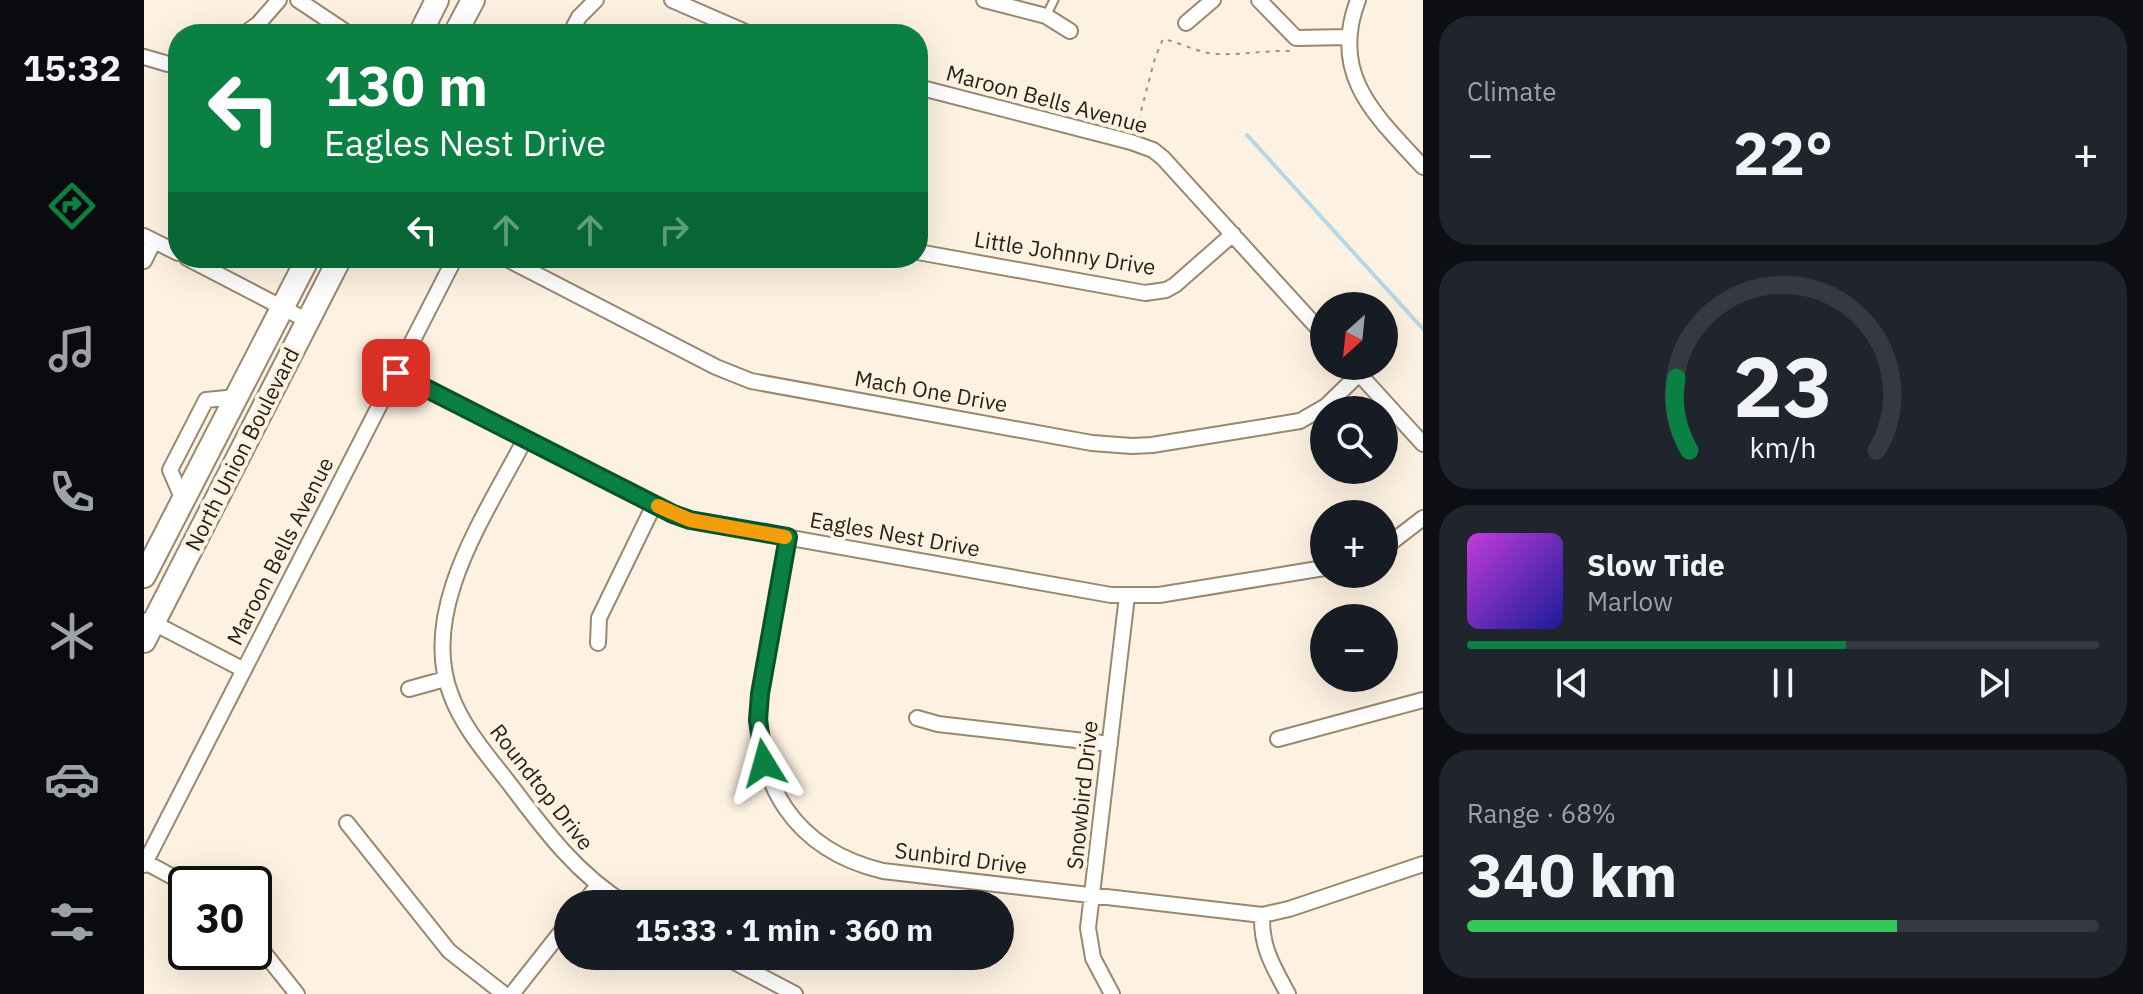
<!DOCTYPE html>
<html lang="en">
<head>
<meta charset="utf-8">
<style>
	:root { --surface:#171b24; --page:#20242c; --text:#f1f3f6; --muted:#9ea1a6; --line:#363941; --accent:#0b8043 }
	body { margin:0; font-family:"IBM Plex Sans",sans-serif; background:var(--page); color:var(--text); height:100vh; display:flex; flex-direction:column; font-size:30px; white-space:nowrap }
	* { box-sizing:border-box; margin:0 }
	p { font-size:26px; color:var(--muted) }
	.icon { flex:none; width:44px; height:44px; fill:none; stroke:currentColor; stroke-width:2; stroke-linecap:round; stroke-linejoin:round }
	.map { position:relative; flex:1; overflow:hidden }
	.drawer { display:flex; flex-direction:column; gap:16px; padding:16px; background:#0d0f14; width:720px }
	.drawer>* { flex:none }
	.guide { position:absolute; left:24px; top:24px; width:760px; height:244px; border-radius:32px; box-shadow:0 8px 32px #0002; background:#0b8043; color:#fff; overflow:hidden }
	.needle { width:52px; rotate:207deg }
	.controls { position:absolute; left:1166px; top:292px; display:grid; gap:16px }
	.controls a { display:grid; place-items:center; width:88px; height:88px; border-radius:50%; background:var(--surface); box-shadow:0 8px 32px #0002; font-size:40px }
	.speed { position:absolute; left:24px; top:866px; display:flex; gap:16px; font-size:40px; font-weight:700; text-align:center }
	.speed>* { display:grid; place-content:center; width:104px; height:104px; border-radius:50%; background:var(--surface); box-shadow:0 8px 32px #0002; line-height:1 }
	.speed .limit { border:4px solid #111; border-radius:12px; background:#fff; color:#111 }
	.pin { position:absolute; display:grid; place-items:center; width:68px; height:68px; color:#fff; margin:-34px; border-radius:16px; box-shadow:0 4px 12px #0006 }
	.me { position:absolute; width:88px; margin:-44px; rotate:352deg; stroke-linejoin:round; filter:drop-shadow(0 0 6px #0008) }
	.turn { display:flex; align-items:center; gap:28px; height:168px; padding:0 24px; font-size:36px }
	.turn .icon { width:104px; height:104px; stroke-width:2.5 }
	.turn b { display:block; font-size:56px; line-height:68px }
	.lanes { display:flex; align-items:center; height:76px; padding:0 24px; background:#0003; justify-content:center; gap:40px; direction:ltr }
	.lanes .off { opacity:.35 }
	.big { font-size:60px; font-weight:700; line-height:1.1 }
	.drawer .widget { flex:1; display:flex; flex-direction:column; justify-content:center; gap:12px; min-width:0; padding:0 28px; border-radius:32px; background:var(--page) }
	.drawer .dial { align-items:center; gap:0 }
	.dial svg { height:208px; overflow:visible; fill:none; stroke:var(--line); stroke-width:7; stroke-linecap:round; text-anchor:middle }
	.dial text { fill:var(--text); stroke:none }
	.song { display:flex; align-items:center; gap:24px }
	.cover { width:96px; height:96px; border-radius:12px; background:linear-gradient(135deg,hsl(290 70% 55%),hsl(240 70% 35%)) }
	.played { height:8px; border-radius:4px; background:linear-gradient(90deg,var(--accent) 60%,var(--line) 60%) }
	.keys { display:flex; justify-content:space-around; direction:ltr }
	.heat { display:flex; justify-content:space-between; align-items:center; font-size:44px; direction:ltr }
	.charge { height:12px; border-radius:6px; background:linear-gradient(90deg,#34c759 68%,var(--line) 0) }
	.trip { position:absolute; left:410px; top:890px; width:460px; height:80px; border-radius:40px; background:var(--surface); box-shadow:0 8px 32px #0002; font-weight:700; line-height:80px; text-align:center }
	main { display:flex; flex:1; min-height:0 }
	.tab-bar { display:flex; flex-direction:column; width:144px; justify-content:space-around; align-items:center; background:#090b0e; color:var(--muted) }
	.tab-bar .icon { width:56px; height:56px }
	.tab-bar .selected { color:var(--accent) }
	.tab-bar b { font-size:36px; color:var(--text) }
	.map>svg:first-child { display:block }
</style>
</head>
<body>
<main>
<nav class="tab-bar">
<b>15:32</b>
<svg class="icon selected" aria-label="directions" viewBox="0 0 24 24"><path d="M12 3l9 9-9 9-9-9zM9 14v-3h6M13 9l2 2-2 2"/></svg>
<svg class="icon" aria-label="music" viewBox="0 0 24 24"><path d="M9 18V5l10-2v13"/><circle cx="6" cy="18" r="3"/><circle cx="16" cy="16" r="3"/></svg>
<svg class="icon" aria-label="phone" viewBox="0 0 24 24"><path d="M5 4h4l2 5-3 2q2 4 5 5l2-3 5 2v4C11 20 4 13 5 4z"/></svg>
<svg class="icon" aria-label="climate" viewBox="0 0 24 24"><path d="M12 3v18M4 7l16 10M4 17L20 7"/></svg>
<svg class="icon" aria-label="car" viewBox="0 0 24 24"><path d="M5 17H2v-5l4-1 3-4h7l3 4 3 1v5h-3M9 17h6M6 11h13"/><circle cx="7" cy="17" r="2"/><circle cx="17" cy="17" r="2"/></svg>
<svg class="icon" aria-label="filters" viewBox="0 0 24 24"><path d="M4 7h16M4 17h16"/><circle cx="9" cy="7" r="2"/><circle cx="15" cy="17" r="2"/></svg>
</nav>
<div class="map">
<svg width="1279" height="994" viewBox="0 0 1279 994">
	<rect width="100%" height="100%" fill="#fdf1e1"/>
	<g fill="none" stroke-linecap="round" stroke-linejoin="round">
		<path stroke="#b2d8ea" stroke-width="4" d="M1103 135 1279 329"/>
		<defs>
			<path id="lane" d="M902 16 910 0"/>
			<path id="street" d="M154 0 205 34
				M528 0 606 34
				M840 0 902 16 926 31
				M1115 0 1152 38 1204 37
				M1214 0C1185 75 1232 116 1279 167
				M1042 23 1069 0
				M100 34 114 24 135 0
				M426 34 435 17 452 0
				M0 57 24 64H34
				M774 87 987 142 1009 150 1019 158 1180 335
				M0 236 34 253
				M774 252 1001 293 1022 290 1031 285 1089 234
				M43 258 164 321
				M361 258 572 367 607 381 948 443 988 446 1008 445 1156 421 1182 406 1215 374
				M0 261 10 241
				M1208 366 1279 444
				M252 373 510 505 546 520 967 595H1015L1180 568
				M381 439C343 513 274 610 307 695 320 730 346 758 368 787 401 831 434 875 482 904
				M39 500 26 470 62 400 93 397
				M644 537 616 694C608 783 651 850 739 871L1118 915 1145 909 1279 864
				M1240 548 1279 518
				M4 620 100 670
				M454 643 455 618 510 505
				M265 689 301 679
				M773 718 794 724 966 744
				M1134 739 1279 700
				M203 823 305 951 360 994
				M1 862 42 884
				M0 865 311 258
				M439 904 454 885
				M1118 915C1117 948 1129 966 1144 994
				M110 940 153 994
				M579 956 651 994
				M368 994 424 923
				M968 994 949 958 944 928 983 596"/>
			<path id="primary" d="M276 34 293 0
				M311 34 329 0
				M0 576 164 258
				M0 641 196 258"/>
		</defs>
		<use href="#lane" stroke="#99876f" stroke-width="11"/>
		<use href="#street" stroke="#99876f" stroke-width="18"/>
		<use href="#primary" stroke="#99876f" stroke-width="26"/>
		<path stroke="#9c9386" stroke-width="2" stroke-dasharray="4 6" stroke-linecap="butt" d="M992 130 1011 58 1019 39C1039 43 1055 54 1075 54 1099 55 1123 50 1147 51"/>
		<use href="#lane" stroke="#fff" stroke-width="7"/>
		<use href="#street" stroke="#fff" stroke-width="14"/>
		<use href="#primary" stroke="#fff" stroke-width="22"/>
	</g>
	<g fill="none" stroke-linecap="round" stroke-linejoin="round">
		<defs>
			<path id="route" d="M252 373 529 514 546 520 644 537 616 694 614 720 620 763"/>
		</defs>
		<use href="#route" stroke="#07532c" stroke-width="20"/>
		<use href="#route" stroke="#0b8043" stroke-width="14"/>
		<path stroke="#f59e0b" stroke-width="14" d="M514 506 546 520 641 537"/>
	</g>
	<g text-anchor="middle" stroke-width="8" stroke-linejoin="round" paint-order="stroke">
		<g font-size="22" fill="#261f16" stroke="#fdf1e1">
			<text transform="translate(903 99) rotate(15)" y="8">Maroon Bells Avenue</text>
			<text transform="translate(921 253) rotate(9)" y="8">Little Johnny Drive</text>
			<text transform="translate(787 391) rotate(10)" y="8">Mach One Drive</text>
			<text transform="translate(98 449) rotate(-63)" y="8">North Union Boulevard</text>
			<text transform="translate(751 534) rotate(10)" y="8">Eagles Nest Drive</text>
			<text transform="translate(136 551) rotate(-63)" y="8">Maroon Bells Avenue</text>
			<text transform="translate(398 787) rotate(52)" y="8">Roundtop Drive</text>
			<text transform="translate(938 795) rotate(-84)" y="8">Snowbird Drive</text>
			<text transform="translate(817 858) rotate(7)" y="8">Sunbird Drive</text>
		</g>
	</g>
</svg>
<div class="controls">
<a><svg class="needle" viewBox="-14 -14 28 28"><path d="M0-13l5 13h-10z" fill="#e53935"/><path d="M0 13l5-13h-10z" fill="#9ea1a6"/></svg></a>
<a><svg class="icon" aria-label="search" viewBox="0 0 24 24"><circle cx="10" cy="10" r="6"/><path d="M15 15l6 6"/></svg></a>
<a>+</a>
<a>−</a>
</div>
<div class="speed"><div class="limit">30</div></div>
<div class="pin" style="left:252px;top:373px;background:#d93025"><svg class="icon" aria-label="arrive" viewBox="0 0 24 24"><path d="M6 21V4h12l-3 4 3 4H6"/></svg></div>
<svg class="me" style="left:620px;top:763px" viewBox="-20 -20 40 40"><path d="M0-17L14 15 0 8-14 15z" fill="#0b8043" stroke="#fff" stroke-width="4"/></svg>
<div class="trip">15:33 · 1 min · 360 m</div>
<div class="guide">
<div class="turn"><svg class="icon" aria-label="left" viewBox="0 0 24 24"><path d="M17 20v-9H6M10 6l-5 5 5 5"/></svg><div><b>130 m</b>Eagles Nest Drive</div></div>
<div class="lanes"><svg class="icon" aria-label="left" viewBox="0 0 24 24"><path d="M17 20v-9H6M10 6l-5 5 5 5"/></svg><svg class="icon off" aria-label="ahead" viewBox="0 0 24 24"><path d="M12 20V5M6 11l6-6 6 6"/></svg><svg class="icon off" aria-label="ahead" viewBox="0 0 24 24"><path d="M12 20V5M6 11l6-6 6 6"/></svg><svg class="icon off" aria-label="right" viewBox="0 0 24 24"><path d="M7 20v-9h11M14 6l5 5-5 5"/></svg></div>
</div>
</div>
<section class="drawer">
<div class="widget"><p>Climate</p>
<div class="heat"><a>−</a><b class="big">22°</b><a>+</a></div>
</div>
<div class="widget dial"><svg viewBox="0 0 100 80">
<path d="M14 69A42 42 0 1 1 86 69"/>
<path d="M14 69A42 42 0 0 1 9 41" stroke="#0b8043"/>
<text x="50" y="56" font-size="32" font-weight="700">23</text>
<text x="50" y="72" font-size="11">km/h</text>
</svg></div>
<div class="widget">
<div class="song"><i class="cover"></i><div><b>Slow Tide</b><p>Marlow</p></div></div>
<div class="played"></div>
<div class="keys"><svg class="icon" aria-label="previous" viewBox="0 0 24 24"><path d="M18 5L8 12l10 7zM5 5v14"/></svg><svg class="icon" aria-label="pause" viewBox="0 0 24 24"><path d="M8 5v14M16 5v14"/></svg><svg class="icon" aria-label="next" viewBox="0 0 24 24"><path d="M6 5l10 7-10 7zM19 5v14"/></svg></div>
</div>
<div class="widget"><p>Range · 68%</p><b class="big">340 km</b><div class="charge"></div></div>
</section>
</main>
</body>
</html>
